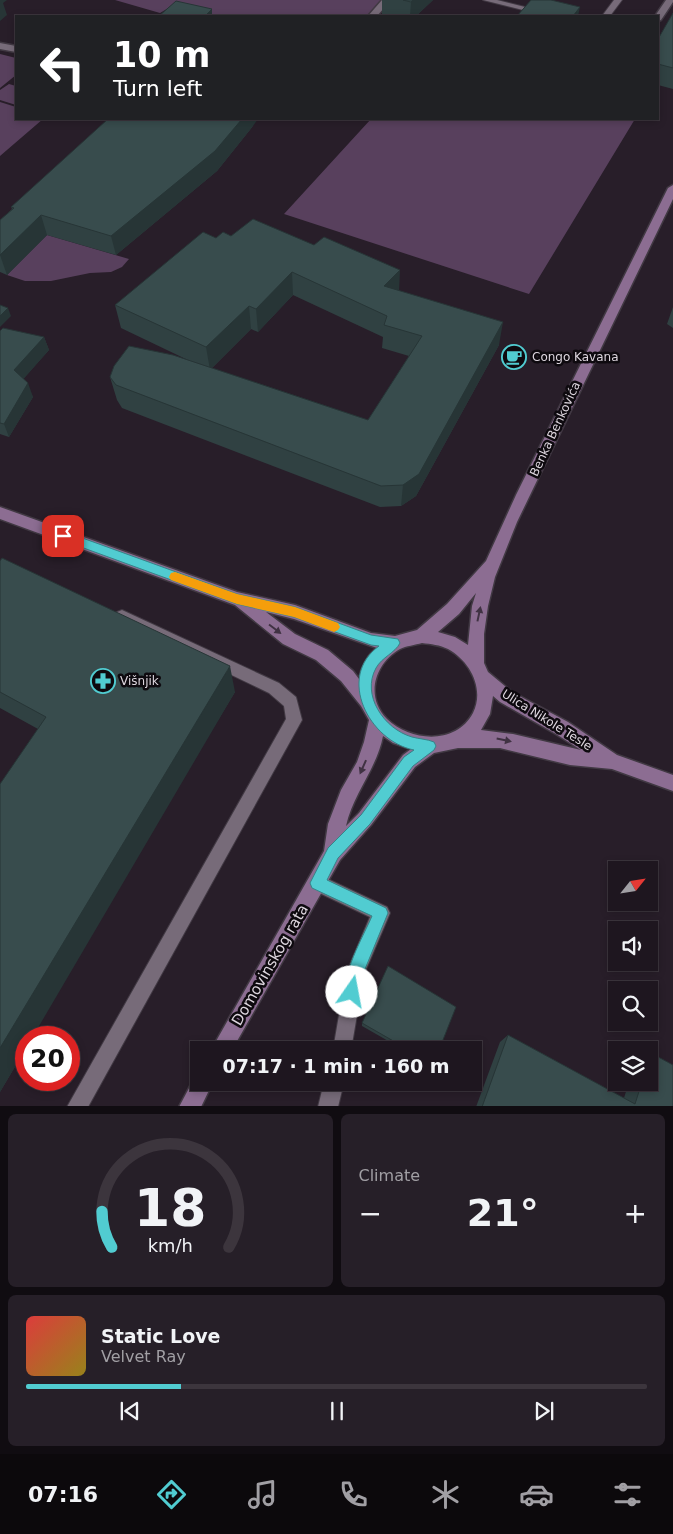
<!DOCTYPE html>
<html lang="en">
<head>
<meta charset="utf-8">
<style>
	:root { --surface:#1e161f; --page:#261f28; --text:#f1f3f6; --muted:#a19fa4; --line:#3c353d; --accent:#51ccd1 }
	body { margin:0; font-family:"DejaVu Sans",sans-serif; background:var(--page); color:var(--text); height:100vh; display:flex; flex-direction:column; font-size:19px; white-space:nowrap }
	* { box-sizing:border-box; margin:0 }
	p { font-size:16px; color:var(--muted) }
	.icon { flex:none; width:28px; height:28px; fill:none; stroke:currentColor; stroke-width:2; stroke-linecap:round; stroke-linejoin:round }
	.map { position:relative; height:1106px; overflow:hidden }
	.panel { display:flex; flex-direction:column; gap:8px; padding:8px; background:#100c11; flex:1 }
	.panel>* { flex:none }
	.guide { position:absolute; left:15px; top:15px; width:644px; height:105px; border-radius:0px; box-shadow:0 2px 8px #0003,0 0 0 1px var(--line); background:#202124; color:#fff; overflow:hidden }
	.needle { width:32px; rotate:60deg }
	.controls { position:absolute; left:608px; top:861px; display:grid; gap:10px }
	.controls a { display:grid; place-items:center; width:50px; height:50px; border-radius:0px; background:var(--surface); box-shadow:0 2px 8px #0003,0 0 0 1px var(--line); font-size:25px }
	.speed { position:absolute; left:15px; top:1026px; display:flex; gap:10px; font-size:25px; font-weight:700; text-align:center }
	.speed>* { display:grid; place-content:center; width:65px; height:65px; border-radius:50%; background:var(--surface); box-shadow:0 2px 8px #0003,0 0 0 1px var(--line); line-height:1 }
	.speed .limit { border:8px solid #d22; background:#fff; color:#111 }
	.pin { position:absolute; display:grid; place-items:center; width:42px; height:42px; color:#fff; margin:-21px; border-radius:10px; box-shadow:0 2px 8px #0006 }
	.me { position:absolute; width:55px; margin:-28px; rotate:12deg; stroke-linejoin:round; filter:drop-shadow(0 0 4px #0008) }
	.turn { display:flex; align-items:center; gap:18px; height:105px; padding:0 15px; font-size:22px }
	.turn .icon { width:65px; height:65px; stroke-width:2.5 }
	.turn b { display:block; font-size:35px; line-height:42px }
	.big { font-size:38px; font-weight:700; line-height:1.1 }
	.panel .widget { flex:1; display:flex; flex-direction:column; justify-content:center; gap:8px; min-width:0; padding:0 18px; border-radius:8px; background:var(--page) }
	.panel .dial { align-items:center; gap:0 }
	.dial svg { height:130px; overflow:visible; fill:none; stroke:var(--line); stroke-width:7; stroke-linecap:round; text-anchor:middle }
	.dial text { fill:var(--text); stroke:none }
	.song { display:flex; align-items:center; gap:15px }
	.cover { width:60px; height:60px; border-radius:8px; background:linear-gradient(135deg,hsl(0 70% 55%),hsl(50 70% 35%)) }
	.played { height:5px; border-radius:2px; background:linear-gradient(90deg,var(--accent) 25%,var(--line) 25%) }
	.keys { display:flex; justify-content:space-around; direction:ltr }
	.heat { display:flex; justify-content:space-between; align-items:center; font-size:28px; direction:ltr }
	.panel .tiles { flex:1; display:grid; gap:8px; grid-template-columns:1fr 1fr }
	.widget:last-child { grid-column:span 2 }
	.trip { position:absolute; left:190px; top:1041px; width:292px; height:50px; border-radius:0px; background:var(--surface); box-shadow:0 2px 8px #0003,0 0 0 1px var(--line); font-weight:700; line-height:50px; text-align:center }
	.menu { display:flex; height:80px; justify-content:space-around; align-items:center; background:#0c090c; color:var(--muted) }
	.menu .icon { width:35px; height:35px }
	.menu .selected { color:var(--accent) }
	.menu b { font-size:22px; color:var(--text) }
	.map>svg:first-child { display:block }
</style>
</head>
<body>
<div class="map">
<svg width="673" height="1107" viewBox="0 0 673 1107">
	<rect width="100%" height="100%" fill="#281e29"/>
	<path fill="#58405d" d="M115 0H387L372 16H208L172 6 160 13Z
		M0 54 16 58V75L0 88Z
		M9 84 16 86V105L0 100V90Z
		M0 102 16 107V119H43L0 156Z
		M371 119H635L529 294 284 214Z
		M47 235 129 259 122 267 111 272 90 273 51 281H25L7 275Z"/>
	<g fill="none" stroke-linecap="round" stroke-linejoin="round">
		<defs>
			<path id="lane" d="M483 0H497L561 16H547Z
				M614 0H622L610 16H602Z
				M122 610 279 683 296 697 302 720 88 1107H67L286 719 284 706 269 693 117 620 115 616 117 612Z
				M317 874 387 907 390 913 364 974 351 1050H333L346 974 370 917 311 889 308 883 311 877Z
				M324 1082H344L338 1107H318Z"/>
			<path id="street" d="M382 0H391L377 16H368Z
				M666 0H673V2L661 20 658 21V16H655Z
				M0 43 16 46V52L0 49Z"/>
			<path id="secondary" d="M673 185V199L517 522 495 577 488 606 484 634V663L488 672 512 692 568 722 617 755 673 775V791L612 769 570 765 500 748H458L434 753 415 767 371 825 340 860 232 1050H211L324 851 328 824 341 790 357 762 364 742 369 720 361 706 341 681 316 660 283 644 235 605 0 519V507L237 592 295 605 371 633 395 636 417 630 447 604 486 561 516 495 668 188ZM476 593 472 606 468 645 455 637 438 632 459 614ZM266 612 294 619 377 648C368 654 361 668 359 679L353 671 328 650 295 634ZM422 643C431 644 440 645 448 649 470 661 485 689 473 713 456 745 411 742 387 719 365 697 374 664 400 649 406 646 415 645 422 643ZM493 696 500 702 556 734 581 750 513 734 481 730 490 714ZM383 736 393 743 411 749 403 755 359 813 346 826C353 794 377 768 383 736Z
				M199 1073V1082H213L201 1107H179L196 1075Z"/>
		</defs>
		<use href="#lane" stroke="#413943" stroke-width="2"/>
		<use href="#street" stroke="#413943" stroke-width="3"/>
		<use href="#secondary" stroke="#413943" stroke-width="3"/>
		<use href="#lane" fill="#776b79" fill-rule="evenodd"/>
		<use href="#street" fill="#776b79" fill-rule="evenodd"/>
		<use href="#secondary" fill="#8c6d92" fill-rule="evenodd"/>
	</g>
	<path fill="#304142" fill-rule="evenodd" d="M382 0H433L416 16H389L382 14Z
		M673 13V89L658 85V39Z
		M253 126 217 171 116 255 47 235 7 275 0 272V220L12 209 11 207Z
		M231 236 399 291 499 345 416 496 401 506 380 507 122 408 117 400 110 377 192 362 121 328 115 305 216 238ZM293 295 383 337 382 348 409 356 368 420 212 368 251 329 258 332Z
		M673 307V328L667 324Z
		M0 331 44 337 49 350 23 379 33 397 9 437 0 434Z
		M0 561 235 692 26 1038V1048L0 1092 38 729 0 708Z
		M362 1023 439 1050H404L362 1026Z
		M508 1035 624 1098 629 1082H649V1054L651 1053 673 1107H476L500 1042Z"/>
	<path fill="#273536" d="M0 0H7L3 3 7 15 0 21Z
		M413 0H433L416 16H410L411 2Z
		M580 7 578 16H573Z
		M212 9V16H205Z
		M242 119H258L253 126 217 171 116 255 111 236Z
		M41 215 47 235 7 275 0 255Z
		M400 270 399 293 384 286Z
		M292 272 293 295 258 332 256 309Z
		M249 306 251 329 210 370 206 347Z
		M8 308 11 316 0 327V316Z
		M503 322 499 345 416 496 401 506 403 485Z
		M44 337 49 350 20 383 14 370Z
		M28 383 33 397 9 437 4 424Z
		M230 666 235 692 32 1038H26V1048L0 1092V1048Z"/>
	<path fill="#384c4d" stroke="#273536" d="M403 0H413L411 2Z
		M531 0H551L580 7 573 16H517Z
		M176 1 212 9 205 16H159Z
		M673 13V68L658 64V39Z
		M108 119H242L215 151 111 236 41 215 0 255V220L14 208 11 207Z
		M253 219 314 245 324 237 400 270 384 286 503 322 419 474 403 485 381 486 116 385 110 377 114 366 129 346 173 355 368 420 422 336 384 325 387 316 292 272 256 309 249 306 206 347 115 305 203 232 216 238 223 232 231 236Z
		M0 305 8 308 0 316Z
		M3 328 44 337 14 370 28 383 4 424 0 423V331Z
		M2 558 230 666 0 1048V784L46 717 0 692V561Z
		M388 966 456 1007 439 1050H409L362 1023Z
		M508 1035 635 1104 642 1082H649V1060L651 1053 673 1065V1107H482Z"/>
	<defs><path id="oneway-solid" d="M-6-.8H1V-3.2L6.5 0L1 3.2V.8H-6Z" transform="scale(1.25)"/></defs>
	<g fill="#403243">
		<use href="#oneway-solid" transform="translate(479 614) rotate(-78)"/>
		<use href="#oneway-solid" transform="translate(275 629) rotate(37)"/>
		<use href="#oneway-solid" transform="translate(504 740) rotate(12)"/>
		<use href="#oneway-solid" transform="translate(363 767) rotate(114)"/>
	</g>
	<path fill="#51ccd1" stroke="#358588" d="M63 531 237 594 295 607 371 635 398 639 400 643C395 653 382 657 376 668 361 695 384 729 412 737 419 739 427 739 434 742L436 746 434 750 413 766 370 824 338 858 327 880 386 908 388 913 363 974 358 997 352 1000 347 997C339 978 364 935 372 916L312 888 310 883 328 848 361 815 404 757 414 750C369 741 336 677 379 646L371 645 294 617 237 604 59 539 58 536Z"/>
	<path fill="#f59e0b" d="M175 572 237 594 295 607 338 623 340 627 338 630 334 632 294 617 237 604 171 580 169 577 171 573Z"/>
	<defs>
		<symbol id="cafe-ring" viewBox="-11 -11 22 22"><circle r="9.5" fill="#0e0a0f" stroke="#51ccd1" stroke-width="1.5"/><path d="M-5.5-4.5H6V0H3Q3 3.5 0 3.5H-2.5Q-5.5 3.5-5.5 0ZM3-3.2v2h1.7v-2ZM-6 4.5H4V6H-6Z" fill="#51ccd1"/></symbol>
		<symbol id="pharmacy-ring" viewBox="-11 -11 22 22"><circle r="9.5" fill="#0e0a0f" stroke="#51ccd1" stroke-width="1.5"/><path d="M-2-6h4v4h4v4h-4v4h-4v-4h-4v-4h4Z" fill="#51ccd1"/></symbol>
	</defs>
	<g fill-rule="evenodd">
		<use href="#cafe-ring" x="500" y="343" width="28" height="28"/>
		<use href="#pharmacy-ring" x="89" y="667" width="28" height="28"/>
	</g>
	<g text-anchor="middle" stroke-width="5" stroke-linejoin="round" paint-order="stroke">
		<g font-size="12" fill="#ddd6de" stroke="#0e0a0f" text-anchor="start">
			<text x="532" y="361">Congo Kavana</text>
			<text x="120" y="685">Višnjik</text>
		</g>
		<g font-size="12" fill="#ddd6de" stroke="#0e0a0f">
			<text transform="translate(555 429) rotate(-65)" y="4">Benka Benkovića</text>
			<text transform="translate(547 720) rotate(32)" y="4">Ulica Nikole Tesle</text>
		</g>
		<g font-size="15" fill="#ddd6de" stroke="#0e0a0f">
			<text transform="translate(270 965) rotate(-60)" y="5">Domovinskog rata</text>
		</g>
	</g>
</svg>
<div class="controls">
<a><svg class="needle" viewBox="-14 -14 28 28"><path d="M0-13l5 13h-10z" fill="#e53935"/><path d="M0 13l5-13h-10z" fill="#a19fa4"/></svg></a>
<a><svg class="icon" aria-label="sound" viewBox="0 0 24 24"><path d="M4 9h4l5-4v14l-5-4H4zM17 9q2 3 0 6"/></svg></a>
<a><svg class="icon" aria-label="search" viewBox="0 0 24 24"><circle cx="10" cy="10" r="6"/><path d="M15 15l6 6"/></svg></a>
<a><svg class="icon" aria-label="layers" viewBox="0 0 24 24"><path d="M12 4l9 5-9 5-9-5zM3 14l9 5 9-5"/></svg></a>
</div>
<div class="speed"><div class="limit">20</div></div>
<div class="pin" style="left:63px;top:536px;background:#d93025"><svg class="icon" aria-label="arrive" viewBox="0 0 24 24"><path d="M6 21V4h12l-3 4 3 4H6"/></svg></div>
<svg class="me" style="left:352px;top:992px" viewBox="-20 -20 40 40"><circle r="19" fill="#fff"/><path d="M0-13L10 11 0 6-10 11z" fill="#51ccd1"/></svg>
<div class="trip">07:17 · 1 min · 160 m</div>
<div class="guide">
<div class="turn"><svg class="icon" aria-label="left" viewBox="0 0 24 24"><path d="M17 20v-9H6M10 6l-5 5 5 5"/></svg><div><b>10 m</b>Turn left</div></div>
</div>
</div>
<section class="panel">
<div class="tiles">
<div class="widget dial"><svg viewBox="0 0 100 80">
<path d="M14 69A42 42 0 1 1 86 69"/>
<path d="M14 69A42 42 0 0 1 8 47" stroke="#51ccd1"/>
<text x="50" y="56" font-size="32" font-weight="700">18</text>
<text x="50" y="72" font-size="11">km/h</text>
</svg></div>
<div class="widget"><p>Climate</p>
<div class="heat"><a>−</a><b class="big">21°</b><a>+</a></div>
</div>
<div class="widget">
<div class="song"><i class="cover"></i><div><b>Static Love</b><p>Velvet Ray</p></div></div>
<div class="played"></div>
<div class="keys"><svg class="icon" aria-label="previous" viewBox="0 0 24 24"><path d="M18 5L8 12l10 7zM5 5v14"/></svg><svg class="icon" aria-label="pause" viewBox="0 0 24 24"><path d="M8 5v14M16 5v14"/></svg><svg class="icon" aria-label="next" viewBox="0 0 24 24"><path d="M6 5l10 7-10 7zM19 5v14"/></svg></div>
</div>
</div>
</section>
<nav class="menu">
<b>07:16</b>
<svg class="icon selected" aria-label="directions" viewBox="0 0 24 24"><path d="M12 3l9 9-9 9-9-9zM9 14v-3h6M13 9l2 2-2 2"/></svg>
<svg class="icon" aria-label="music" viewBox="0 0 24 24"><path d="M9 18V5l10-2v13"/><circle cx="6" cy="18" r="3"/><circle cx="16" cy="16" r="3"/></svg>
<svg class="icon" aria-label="phone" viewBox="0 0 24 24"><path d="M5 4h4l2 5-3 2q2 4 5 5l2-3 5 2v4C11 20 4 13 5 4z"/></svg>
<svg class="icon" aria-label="climate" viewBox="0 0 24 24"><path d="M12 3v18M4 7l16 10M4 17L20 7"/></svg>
<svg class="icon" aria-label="car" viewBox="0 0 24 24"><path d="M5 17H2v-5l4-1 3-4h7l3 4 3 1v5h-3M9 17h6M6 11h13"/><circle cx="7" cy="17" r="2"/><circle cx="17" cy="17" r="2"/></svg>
<svg class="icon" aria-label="filters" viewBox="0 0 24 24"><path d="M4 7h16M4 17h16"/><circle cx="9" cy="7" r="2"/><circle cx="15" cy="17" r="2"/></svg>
</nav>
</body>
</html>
